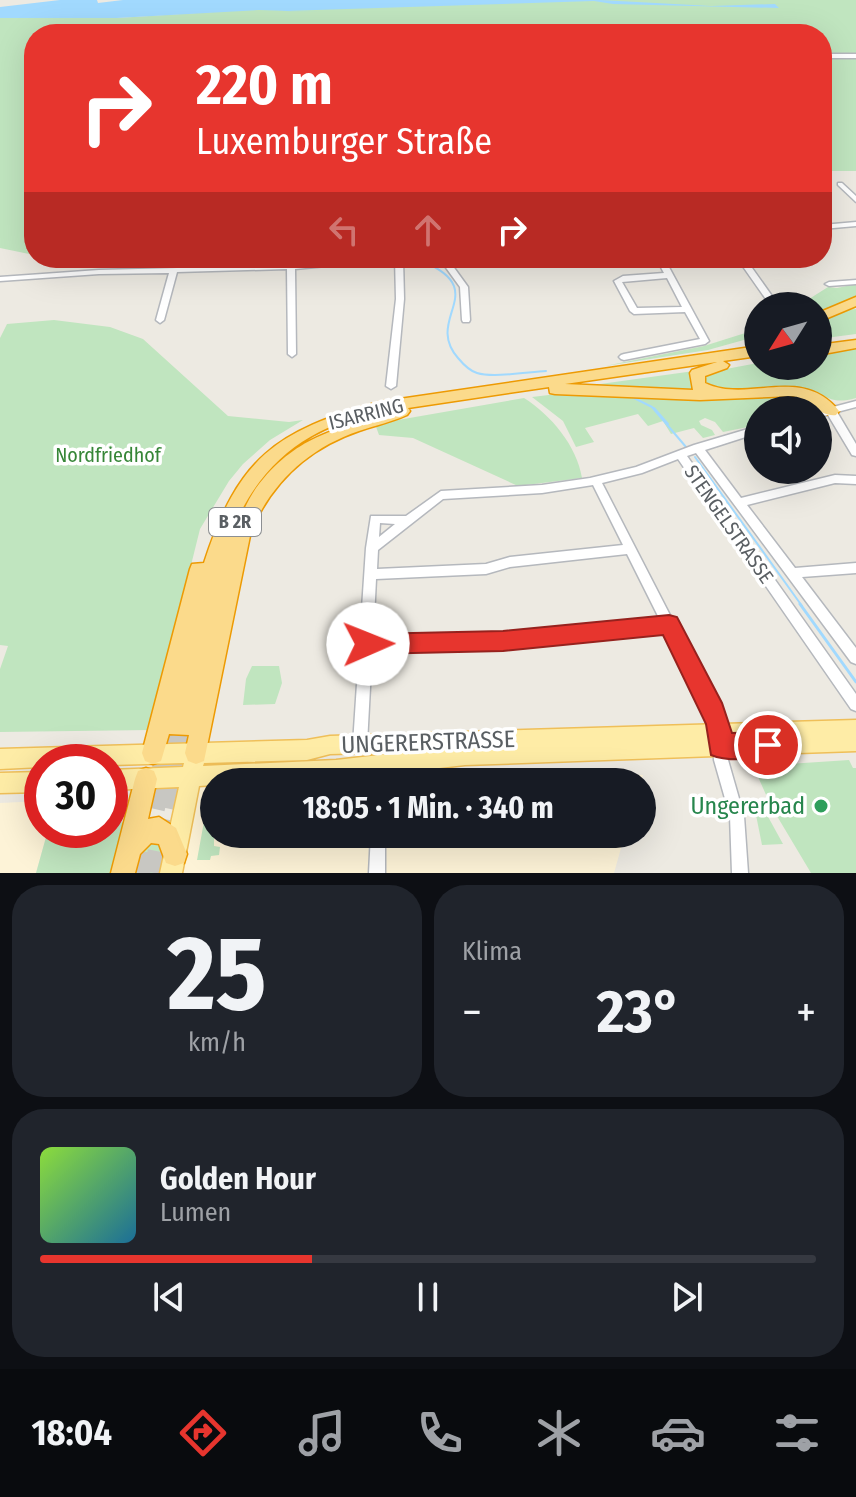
<!DOCTYPE html>
<html lang="de">
<head>
<meta charset="utf-8">
<style>
	:root { --surface:#171b24; --page:#20242c; --text:#f1f3f6; --muted:#9ea1a6; --line:#363941; --accent:#e7352e }
	body { margin:0; font-family:"Fira Sans Condensed",sans-serif; background:var(--page); color:var(--text); height:100vh; display:flex; flex-direction:column; font-size:30px; white-space:nowrap }
	* { box-sizing:border-box; margin:0 }
	p { font-size:26px; color:var(--muted) }
	.icon { flex:none; width:44px; height:44px; fill:none; stroke:currentColor; stroke-width:2; stroke-linecap:round; stroke-linejoin:round }
	.map { position:relative; height:873px; overflow:hidden }
	.side { display:flex; flex-direction:column; gap:12px; padding:12px; background:#0d0f14; flex:1 }
	.side>* { flex:none }
	.top-card { position:absolute; left:24px; top:24px; width:808px; height:244px; border-radius:32px; box-shadow:0 8px 32px #0002; background:#e7352e; color:#fff; overflow:hidden }
	.needle { width:52px; rotate:233deg }
	.tools { position:absolute; left:744px; top:292px; display:grid; gap:16px }
	.tools a { display:grid; place-items:center; width:88px; height:88px; border-radius:50%; background:var(--surface); box-shadow:0 8px 32px #0002; font-size:40px }
	.speed { position:absolute; left:24px; top:744px; display:flex; gap:16px; font-size:40px; font-weight:700; text-align:center }
	.speed>* { display:grid; place-content:center; width:104px; height:104px; border-radius:50%; background:var(--surface); box-shadow:0 8px 32px #0002; line-height:1 }
	.speed .limit { border:12px solid #d22; background:#fff; color:#111 }
	.pin { position:absolute; display:grid; place-items:center; width:68px; height:68px; color:#fff; margin:-34px; border:4px solid #fff; border-radius:50%; box-shadow:0 2px 8px #0007 }
	.me { position:absolute; width:88px; margin:-44px; rotate:89deg; stroke-linejoin:round; filter:drop-shadow(0 0 6px #0008) }
	.turn { display:flex; align-items:center; gap:28px; height:168px; padding:0 40px; font-size:36px }
	.turn .icon { width:104px; height:104px; stroke-width:2.5 }
	.turn b { display:block; font-size:56px; line-height:68px }
	.lanes { display:flex; align-items:center; height:76px; padding:0 40px; background:#0003; justify-content:center; gap:40px; direction:ltr }
	.lanes .off { opacity:.35 }
	.big { font-size:60px; font-weight:700; line-height:1.1 }
	.side .widget { flex:1; display:flex; flex-direction:column; justify-content:center; gap:12px; min-width:0; padding:0 28px; border-radius:32px; background:var(--page) }
	.side .dial { align-items:center; gap:0 }
	.dial b { font-size:104px; line-height:1 }
	.song { display:flex; align-items:center; gap:24px }
	.cover { width:96px; height:96px; border-radius:12px; background:linear-gradient(135deg,hsl(90 70% 55%),hsl(200 70% 35%)) }
	.played { height:8px; border-radius:4px; background:linear-gradient(90deg,var(--accent) 35%,var(--line) 35%) }
	.keys { display:flex; justify-content:space-around; direction:ltr }
	.heat { display:flex; justify-content:space-between; align-items:center; font-size:44px; direction:ltr }
	.side .tiles { flex:1; display:grid; gap:12px; grid-template-columns:1fr 1fr }
	.widget:last-child { grid-column:span 2 }
	.trip { position:absolute; left:200px; top:768px; width:456px; height:80px; border-radius:40px; background:var(--surface); box-shadow:0 8px 32px #0002; font-weight:700; line-height:80px; text-align:center }
	.menu { display:flex; height:128px; justify-content:space-around; align-items:center; background:#090b0e; color:var(--muted) }
	.menu .icon { width:56px; height:56px }
	.menu .on { color:var(--accent) }
	.menu b { font-size:36px; color:var(--text) }
	.map>svg:first-child { display:block }
</style>
</head>
<body>
<div class="map">
<svg width="856" height="873" viewBox="0 0 856 873">
	<rect width="100%" height="100%" fill="#edeae2"/>
	<path fill="#fdf3d7" d="M196 762 643 775 641 782H214V834H625L614 873H175Z
		M42 801V830H48L36 873H0V803Z"/>
	<path fill="#c0e5bf" d="M582 0H856V171H822V34H34V255L0 248V18H117L260 9Z
		M856 284V296L818 313V306H798L828 287 837 288Z
		M856 309V334L818 339V320L846 310Z
		M54 320 110 327 143 339 228 416 289 422 303 420 270 440 243 464 229 481 200 529 150 730 0 732V669L8 646 0 645V338L7 324Z
		M758 329V336L708 350 605 366 704 346Z
		M856 347V398C828 406 828 393 803 389 771 382 737 394 704 387L699 374 758 363V366H818V353Z
		M694 371 701 391 593 386V385Z
		M582 391 800 395 817 410H758V425L723 432 715 422 705 418 699 421 701 425 712 430 715 435 703 438 694 428 671 434 663 421 648 426 638 414 585 428 594 442 576 447 563 421 532 397Z
		M524 398C551 415 577 446 582 478L518 486 413 438 379 435 375 424Z
		M252 666H279L282 683 275 704 243 705 246 679Z
		M849 760 853 768H856V873H811L771 806 755 770 758 766Z
		M214 800V846L220 847 219 855 211 856 210 860H197L207 805Z
		M761 804 783 844 762 845 754 805Z
		M126 822 118 873H36L48 830H110V823Z
		M148 838 166 846 162 873H131L137 850Z"/>
	<path fill="#a1d9fe" d="M60 0H97L98 3 123 0H600L711 6 775 4 779 8 613 4 594 1 285 11 321 12 259 10 117 18H0V7Z"/>
	<g fill="none" stroke-linecap="round" stroke-linejoin="round">
		<path stroke="#a1d9fe" stroke-width="2" d="M422 261C493 291 423 318 458 358 463 364 470 371 477 373 493 378 528 372 546 371
			M630 396 652 407 686 447
			M654 408 668 424
			M695 457 802 606"/>
		<path stroke="#a1d9fe" stroke-width="3" d="M800 604 856 682"/>
		<path stroke="#c8c7c2" stroke-width="22" stroke-dasharray="22 11" stroke-linecap="butt" d="M139 873 173 725
			M154 873 186 726"/>
		<defs>
			<path id="minor" d="M822 54H856V58H822Z
				M838 183H842L856 196V202L838 185Z
				M856 222V226L822 229V225Z
				M363 258H393L389 260 295 269 296 354 292 357 288 354 287 269 177 272 164 320 160 323 156 320 169 273 99 274 0 281V277L99 270 291 265Z
				M395 258H403L404 299 396 386 391 389 386 386 396 299Z
				M439 258H447L468 287 470 320 469 322H463L462 320 460 287Z
				M656 258H664L709 341 705 344 624 360 621 359 619 357 621 355 624 354 700 339 685 312 634 314 630 311 614 281 623 276 664 273ZM667 278 682 307 637 308 622 282Z
				M737 258H745L777 303 776 305H770Z
				M856 280V284L829 286 825 284 829 282Z
				M856 401V407L837 412 856 444V456L852 455 828 415 818 417V411Z
				M758 426V433L705 450 741 498 835 475 856 476V484L835 483 747 505 795 568 856 563V573L802 577 856 648V664L851 662 696 453 687 456 856 694V711L851 709 678 459 642 473 602 483 726 724 728 760 744 816 748 873H732L730 816 714 760 712 725 665 630 503 647 372 650 367 744 365 749 360 751 355 749 353 744 366 548 371 516H406L441 491 542 485 590 478 636 467 694 445ZM593 485 623 545 510 557 486 564 377 569 378 550 443 499 542 493ZM380 523 395 524 379 537ZM627 554 660 620 503 635 373 638 376 579 486 574 510 567Z
				M379 771 384 773 386 778 385 782H371L374 773Z
				M371 834H385V873H369Z"/>
			<path id="major" d="M856 720V751L465 765 336 780 214 782V785L199 786 182 873H160L179 787 110 790V770L183 767 184 763 110 765V762H42V767L0 769V749L307 740 330 736ZM406 752 336 760 203 766 204 763 307 760 330 754Z
				M42 772V792L0 793V773Z"/>
			<path id="highway" d="M856 297V306L818 322V313Z
				M856 340V348L818 355V345Z
				M758 346V356L723 361 729 365 727 368 705 376V383C748 404 801 364 839 411L836 415C821 417 808 401 793 396L700 400 555 394 550 393 549 387 408 408 410 411 407 415C392 422 376 425 359 431 309 448 272 482 251 531L204 761 196 764 188 761 185 753 189 735 169 734 161 761 153 764 145 761 142 753 190 569 192 564 204 563C238 458 275 431 379 402ZM717 362 692 370 690 373 693 390 565 384ZM389 411C333 432 296 435 256 488 247 501 241 518 232 531 261 460 313 422 389 411Z
				M146 768 154 771 157 779 148 819 159 817 176 828 187 854 184 863 175 866 166 863 159 844 151 843 140 854 135 873H111L135 779 138 771Z"/>
		</defs>
		<use href="#minor" stroke="#b5b8bd" stroke-width="3"/>
		<use href="#major" stroke="#efbf59" stroke-width="3"/>
		<use href="#highway" stroke="#ed9a03" stroke-width="3"/>
		<use href="#minor" fill="#fff" fill-rule="evenodd"/>
		<use href="#major" fill="#feeca6" fill-rule="evenodd"/>
		<use href="#highway" fill="#fbda8b" fill-rule="evenodd"/>
	</g>
	<path fill="#e7352e" stroke="#96221e" stroke-width="2" d="M669 615 677 617 722 703 732 733 768 732 777 736 780 745 777 753C759 760 728 762 711 755L706 724 663 635 503 651 368 654 360 651 356 644 360 637 368 634 503 631Z"/>
	<circle fill="#2e9e5b" stroke="#fff" stroke-width="3" cx="821" cy="806" r="8"/>
	<g text-anchor="middle" stroke-width="7" stroke-linejoin="round" paint-order="stroke">
		<rect fill="#fff" stroke="#8c8f92" stroke-width="2" x="209" y="508" width="52" height="28" rx="6"/>
		<g font-size="18" font-weight="bold" fill="#5a5f63">
			<text x="235" y="528">B 2R</text>
		</g>
		<g font-size="20" fill="#5a5f63" stroke="#fff">
			<text transform="translate(366 414) rotate(-14)" y="7">ISARRING</text>
			<text transform="translate(729 524) rotate(55)" y="7">STENGELSTRASSE</text>
		</g>
		<g font-size="20" fill="#368637" stroke="#fff">
			<text x="108" y="462">Nordfriedhof</text>
		</g>
		<g font-size="24" fill="#5a5f63" stroke="#fff">
			<text transform="translate(428 742) rotate(-2)" y="8">UNGERERSTRASSE</text>
		</g>
		<g font-size="24" fill="#27864d" stroke="#fff" text-anchor="end">
			<text x="805" y="814">Ungererbad</text>
		</g>
	</g>
</svg>
<div class="tools">
<a><svg class="needle" viewBox="-14 -14 28 28"><path d="M0-13l5 13h-10z" fill="#e53935"/><path d="M0 13l5-13h-10z" fill="#9ea1a6"/></svg></a>
<a><svg class="icon" aria-label="sound" viewBox="0 0 24 24"><path d="M4 9h4l5-4v14l-5-4H4zM17 9q2 3 0 6"/></svg></a>
</div>
<div class="speed"><div class="limit">30</div></div>
<div class="pin" style="left:768px;top:745px;background:#d93025"><svg class="icon" aria-label="arrive" viewBox="0 0 24 24"><path d="M6 21V4h12l-3 4 3 4H6"/></svg></div>
<svg class="me" style="left:368px;top:644px" viewBox="-20 -20 40 40"><circle r="19" fill="#fff"/><path d="M0-13L10 11 0 6-10 11z" fill="#e7352e"/></svg>
<div class="trip">18:05 · 1 Min. · 340 m</div>
<div class="top-card">
<div class="turn"><svg class="icon" aria-label="right" viewBox="0 0 24 24"><path d="M7 20v-9h11M14 6l5 5-5 5"/></svg><div><b>220 m</b>Luxemburger Straße</div></div>
<div class="lanes"><svg class="icon off" aria-label="left" viewBox="0 0 24 24"><path d="M17 20v-9H6M10 6l-5 5 5 5"/></svg><svg class="icon off" aria-label="ahead" viewBox="0 0 24 24"><path d="M12 20V5M6 11l6-6 6 6"/></svg><svg class="icon" aria-label="right" viewBox="0 0 24 24"><path d="M7 20v-9h11M14 6l5 5-5 5"/></svg></div>
</div>
</div>
<section class="side">
<div class="tiles">
<div class="widget dial"><b>25</b><p>km/h</p></div>
<div class="widget"><p>Klima</p>
<div class="heat"><a>−</a><b class="big">23°</b><a>+</a></div>
</div>
<div class="widget">
<div class="song"><i class="cover"></i><div><b>Golden Hour</b><p>Lumen</p></div></div>
<div class="played"></div>
<div class="keys"><svg class="icon" aria-label="previous" viewBox="0 0 24 24"><path d="M18 5L8 12l10 7zM5 5v14"/></svg><svg class="icon" aria-label="pause" viewBox="0 0 24 24"><path d="M8 5v14M16 5v14"/></svg><svg class="icon" aria-label="next" viewBox="0 0 24 24"><path d="M6 5l10 7-10 7zM19 5v14"/></svg></div>
</div>
</div>
</section>
<nav class="menu">
<b>18:04</b>
<svg class="icon on" aria-label="directions" viewBox="0 0 24 24"><path d="M12 3l9 9-9 9-9-9zM9 14v-3h6M13 9l2 2-2 2"/></svg>
<svg class="icon" aria-label="music" viewBox="0 0 24 24"><path d="M9 18V5l10-2v13"/><circle cx="6" cy="18" r="3"/><circle cx="16" cy="16" r="3"/></svg>
<svg class="icon" aria-label="phone" viewBox="0 0 24 24"><path d="M5 4h4l2 5-3 2q2 4 5 5l2-3 5 2v4C11 20 4 13 5 4z"/></svg>
<svg class="icon" aria-label="climate" viewBox="0 0 24 24"><path d="M12 3v18M4 7l16 10M4 17L20 7"/></svg>
<svg class="icon" aria-label="car" viewBox="0 0 24 24"><path d="M5 17H2v-5l4-1 3-4h7l3 4 3 1v5h-3M9 17h6M6 11h13"/><circle cx="7" cy="17" r="2"/><circle cx="17" cy="17" r="2"/></svg>
<svg class="icon" aria-label="filters" viewBox="0 0 24 24"><path d="M4 7h16M4 17h16"/><circle cx="9" cy="7" r="2"/><circle cx="15" cy="17" r="2"/></svg>
</nav>
</body>
</html>
